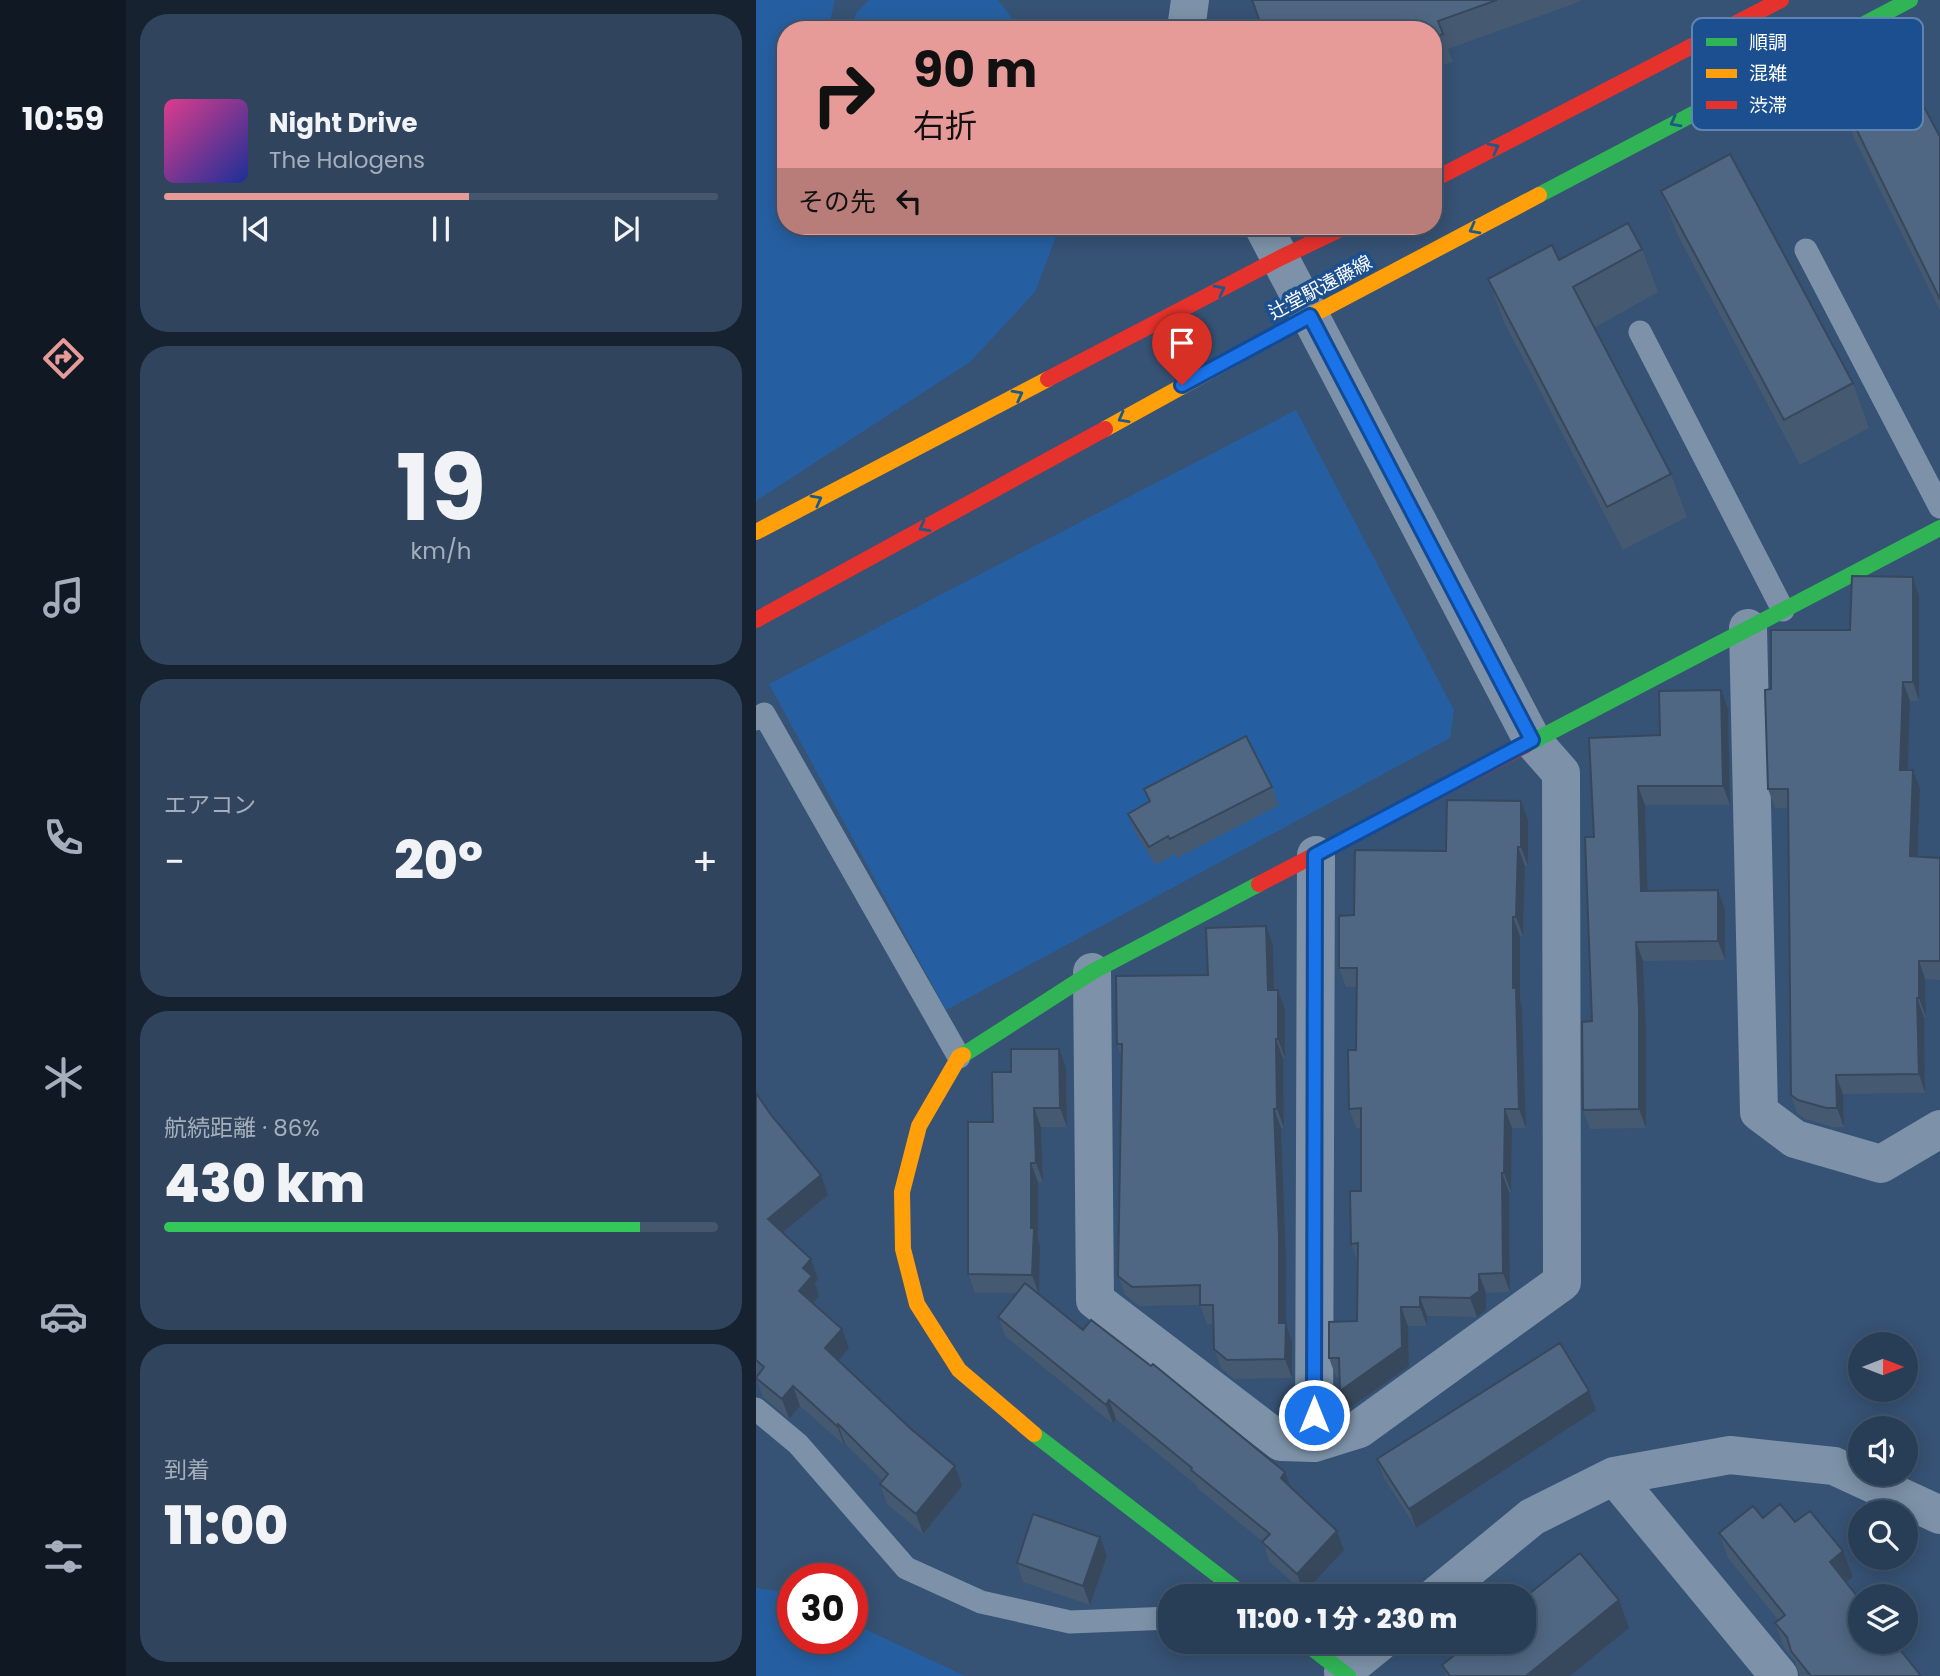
<!DOCTYPE html>
<html lang="ja">
<head>
<meta charset="utf-8">
<style>
	:root { --surface:#283e57; --page:#30455d; --text:#f1f3f6; --muted:#a5aeba; --line:#44576d; --accent:#e69b98 }
	body { margin:0; font-family:Poppins,"Noto Sans JP",sans-serif; background:var(--page); color:var(--text); height:100vh; display:flex; flex-direction:column; font-size:26px; white-space:nowrap }
	* { box-sizing:border-box; margin:0 }
	p { font-size:23px; color:var(--muted) }
	.icon { flex:none; width:38px; height:38px; fill:none; stroke:currentColor; stroke-width:2; stroke-linecap:round; stroke-linejoin:round }
	.map { position:relative; flex:1; overflow:hidden }
	.details { display:flex; flex-direction:column; gap:14px; padding:14px; background:#162230; width:630px }
	.details>* { flex:none }
	.top-card { position:absolute; left:21px; top:21px; width:665px; height:214px; border-radius:28px; box-shadow:0 4px 18px #0003,0 0 0 2px var(--line); background:#e69b98; color:#111; overflow:hidden }
	.needle { width:46px; rotate:90deg }
	.fabs { position:absolute; left:1092px; top:1332px; display:grid; gap:14px }
	.fabs a { display:grid; place-items:center; width:70px; height:70px; border-radius:50%; background:var(--surface); box-shadow:0 4px 18px #0003,0 0 0 2px var(--line); font-size:35px }
	.speed { position:absolute; left:21px; top:1563px; display:flex; gap:14px; font-size:35px; font-weight:700; text-align:center }
	.speed>* { display:grid; place-content:center; width:91px; height:91px; border-radius:50%; background:var(--surface); box-shadow:0 4px 18px #0003,0 0 0 2px var(--line); line-height:1 }
	.speed .limit { border:10px solid #d22; background:#fff; color:#111 }
	.pin { position:absolute; display:grid; place-items:center; width:60px; height:60px; color:#fff; margin:-72px -30px; border-radius:50% 50% 50% 0; rotate:-45deg; box-shadow:0 0 7px #0007 }
	.pin .icon { rotate:45deg }
	.me { position:absolute; width:77px; margin:-38px; rotate:0deg; stroke-linejoin:round; filter:drop-shadow(0 0 5px #0008) }
	.turn { display:flex; align-items:center; gap:24px; height:147px; padding:0 21px; font-size:32px }
	.turn .icon { width:91px; height:91px; stroke-width:2.5 }
	.turn b { display:block; font-size:49px; line-height:60px }
	.then { display:flex; align-items:center; height:66px; padding:0 21px; background:#0003; gap:14px; font-size:26px }
	.big { font-size:52px; font-weight:800; line-height:1.1 }
	.details .tile { flex:1; display:flex; flex-direction:column; justify-content:center; gap:10px; min-width:0; padding:0 24px; border-radius:28px; background:var(--page) }
	.details .dial { align-items:center; gap:0 }
	.dial b { font-size:91px; line-height:1 }
	.song { display:flex; align-items:center; gap:21px }
	.cover { width:84px; height:84px; border-radius:10px; background:linear-gradient(135deg,hsl(330 70% 55%),hsl(230 70% 35%)) }
	.played { height:7px; border-radius:4px; background:linear-gradient(90deg,var(--accent) 55%,var(--line) 55%) }
	.keys { display:flex; justify-content:space-around; direction:ltr }
	.heat { display:flex; justify-content:space-between; align-items:center; font-size:38px; direction:ltr }
	.charge { height:10px; border-radius:5px; background:linear-gradient(90deg,#34c759 86%,var(--line) 0) }
	.trip { position:absolute; left:402px; top:1584px; width:378px; height:70px; border-radius:28px; background:var(--surface); box-shadow:0 4px 18px #0003,0 0 0 2px var(--line); font-weight:800; line-height:70px; text-align:center }
	main { display:flex; flex:1; min-height:0 }
	.tab-bar { display:flex; flex-direction:column; width:126px; justify-content:space-around; align-items:center; background:#101923; color:var(--muted) }
	.tab-bar .icon { width:49px; height:49px }
	.tab-bar .current { color:var(--accent) }
	.tab-bar b { font-size:32px; color:var(--text) }
	.map>svg:first-child { display:block }
</style>
</head>
<body>
<main>
<nav class="tab-bar">
<b>10:59</b>
<svg class="icon current" aria-label="directions" viewBox="0 0 24 24"><path d="M12 3l9 9-9 9-9-9zM9 14v-3h6M13 9l2 2-2 2"/></svg>
<svg class="icon" aria-label="music" viewBox="0 0 24 24"><path d="M9 18V5l10-2v13"/><circle cx="6" cy="18" r="3"/><circle cx="16" cy="16" r="3"/></svg>
<svg class="icon" aria-label="phone" viewBox="0 0 24 24"><path d="M5 4h4l2 5-3 2q2 4 5 5l2-3 5 2v4C11 20 4 13 5 4z"/></svg>
<svg class="icon" aria-label="climate" viewBox="0 0 24 24"><path d="M12 3v18M4 7l16 10M4 17L20 7"/></svg>
<svg class="icon" aria-label="car" viewBox="0 0 24 24"><path d="M5 17H2v-5l4-1 3-4h7l3 4 3 1v5h-3M9 17h6M6 11h13"/><circle cx="7" cy="17" r="2"/><circle cx="17" cy="17" r="2"/></svg>
<svg class="icon" aria-label="filters" viewBox="0 0 24 24"><path d="M4 7h16M4 17h16"/><circle cx="9" cy="7" r="2"/><circle cx="15" cy="17" r="2"/></svg>
</nav>
<section class="details">
<div class="tile">
<div class="song"><i class="cover"></i><div><b>Night Drive</b><p>The Halogens</p></div></div>
<div class="played"></div>
<div class="keys"><svg class="icon" aria-label="previous" viewBox="0 0 24 24"><path d="M18 5L8 12l10 7zM5 5v14"/></svg><svg class="icon" aria-label="pause" viewBox="0 0 24 24"><path d="M8 5v14M16 5v14"/></svg><svg class="icon" aria-label="next" viewBox="0 0 24 24"><path d="M6 5l10 7-10 7zM19 5v14"/></svg></div>
</div>
<div class="tile dial"><b>19</b><p>km/h</p></div>
<div class="tile"><p>エアコン</p>
<div class="heat"><a>−</a><b class="big">20°</b><a>+</a></div>
</div>
<div class="tile"><p>航続距離 · 86%</p><b class="big">430 km</b><div class="charge"></div></div>
<div class="tile"><p>到着</p><b class="big">11:00</b></div>
</section>
<div class="map">
<svg width="1184" height="1676" viewBox="0 0 1184 1676">
	<rect width="100%" height="100%" fill="#365274"/>
	<path fill="#265fa1" d="M0 0H79L72 30H30V226H304L279 292 214 362 0 501Z
		M113 0H242L259 22 262 30H93L101 12Z
		M540 410 698 710 694 738 190 1010 13 684Z
		M0 1588 31 1592 37 1595V1638H96V1623L209 1676H0Z"/>
	<g fill="none" stroke-linecap="round" stroke-linejoin="round">
		<path stroke="#7d92a8" stroke-width="23" d="M1050 250 1184 507
			M884 332 1027 610
			M0 719 8 714 203 1057
			M0 1409 42 1444 150 1568 225 1602 314 1622 415 1618"/>
		<path stroke="#7d92a8" stroke-width="38" d="M433 30 431 22 434 0
			M992 628 1003 1112 1039 1139 1125 1164 1184 1129
			M336 972 339 1300 525 1442 558 1443 603 1429 806 1282 805 773 776 740 507 226
			M558 1443 560 855
			M858 1476 1023 1676
			M680 1596 776 1517 858 1476 974 1455 1078 1466 1184 1515
			M587 1672 624 1642"/>
		<path stroke="#30b455" stroke-width="16" d="M783 195 1154 0
			M770 745 1184 528
			M207 1055 336 972 503 884
			M278 1434 489 1596
			M548 1642 592 1676"/>
		<path stroke="#ff9f0a" stroke-width="16" d="M349 429 554 316 783 195
			M0 532 292 379
			M207 1055 203 1057 163 1126 146 1192 147 1249 161 1304 203 1370 278 1434"/>
		<path stroke="#e5322d" stroke-width="16" d="M677 180 1025 0
			M292 379 524 258 591 226
			M0 620 349 429
			M503 884 770 745"/>
	</g>
	<path fill="#455971" d="M496 0H826L815 5 692 49 697 62 677 69V30Z
		M1082 92 1184 137V311L1098 138Z
		M905 191 1097 383 1113 428 1044 465 922 236Z
		M886 249 902 292 838 328 915 474 931 517 867 550 748 322 732 279 803 260Z
		M1157 577 1163 596V701H1154L1151 770 1164 789 1162 857 1184 858V980L1169 979 1170 1017H1168L1169 1093 1087 1094 1088 1127H1077L1049 1119 1041 1113 1035 1095 1032 808H1019L1012 789 1015 689 1094 630Z
		M972 709 974 805H889L891 891 969 910V960L887 961 890 1028V1128L834 1129 827 1110 836 1021 838 837 904 735Z
		M516 787 523 805 421 858 419 854 400 865 379 832 372 814 393 801 388 789Z
		M765 801 772 820V866H769L767 936H764V1000L766 1007 770 1128H756L755 1192H753L754 1292 730 1293V1310L721 1317 671 1316V1326H652L653 1366 591 1410 583 1377H580L573 1358 601 1321 602 1263 595 1244 605 1191V1128H600L593 1109 600 1050 601 987H590L583 968 598 915Z
		M517 945 519 990H522L529 1009V1058H527L528 1128H525L530 1256V1323L536 1342V1378L478 1379 465 1368 458 1349 457 1324H451L444 1305 383 1306 369 1295 362 1276 366 1059 361 1044 452 975Z
		M310 1068 311 1127H285L287 1182H282V1239L284 1247 283 1294 327 1330 535 1488 581 1531 588 1550 548 1593 513 1561 507 1542 442 1489 440 1485 360 1419 357 1424 249 1336 242 1317 261 1293H219L212 1274 237 1122 255 1072Z
		M0 1093 72 1195 27 1233 62 1279 59 1283 63 1296 57 1303 93 1348 82 1361 206 1486 167 1534 131 1504 124 1484 127 1481 89 1444 88 1445 44 1406 33 1419 7 1397 0 1378 2 1375 0 1373Z
		M833 1391 840 1410 660 1528 628 1478 621 1459Z
		M1007 1518 1039 1522 1087 1551 1097 1577 1090 1582 1165 1676H1044L1039 1661 1028 1648 1019 1623 1022 1620 972 1558 963 1533Z
		M351 1556 334 1605 267 1582 261 1563Z
		M873 1628 814 1676H690L686 1665Z"/>
	<path fill="#38485c" d="M1157 577 1163 596V701L1157 682Z
		M1147 682 1154 701 1151 789 1144 770Z
		M965 690 972 709 974 805 967 786Z
		M1157 770 1164 789 1161 875 1154 856Z
		M882 786 889 805 892 910 885 891Z
		M765 801 772 820V866L765 847Z
		M762 847 769 866 767 936 760 917Z
		M962 890 969 910V960L962 941Z
		M757 917 764 936V1000L766 1007 770 1128 763 1109 757 988Z
		M510 926 517 945 519 1009 512 990Z
		M880 942 887 961 890 1028V1128L883 1109Z
		M1163 961 1169 979 1170 1017 1163 998Z
		M522 990 529 1009V1058L522 1039Z
		M1161 998 1168 1017 1169 1093 1163 1074Z
		M520 1039 527 1058 528 1128 521 1109Z
		M303 1049 310 1068 311 1127 304 1108Z
		M1080 1075 1087 1094 1088 1127 1081 1108Z
		M278 1108 285 1127 287 1182 280 1163Z
		M518 1109 525 1128 530 1256V1323L536 1342V1378L529 1359 523 1323Z
		M749 1109 756 1128 755 1192 748 1173Z
		M275 1163 282 1182V1239L284 1247 283 1294 276 1275Z
		M746 1173 753 1192 754 1292 747 1273Z
		M65 1175 72 1195 19 1239 12 1219Z
		M55 1259 62 1279 59 1283 63 1296 50 1311 43 1291 47 1268Z
		M723 1274 730 1293V1310L721 1317 714 1298Z
		M664 1297 671 1316V1326L664 1307Z
		M645 1307 652 1326 653 1366 591 1410 584 1391Z
		M86 1329 93 1348 76 1368 69 1348Z
		M37 1386 44 1406 33 1419 26 1399Z
		M833 1391 840 1410 660 1528 653 1509Z
		M353 1400 360 1419 357 1424 350 1405Z
		M82 1424 89 1444 88 1445 81 1426Z
		M199 1466 206 1486 167 1534 160 1514Z
		M529 1472 536 1491 525 1478Z
		M581 1531 588 1550 548 1593 541 1574Z
		M344 1537 351 1556 334 1605 327 1586Z
		M1087 1551 1097 1577 1084 1587 1074 1562Z
		M863 1600 873 1628 814 1676H770Z"/>
	<path fill="#506783" stroke="#38485c" stroke-width="2" d="M496 0H741L682 21 687 34 677 38V30H507Z
		M1144 62 1184 137V299L1082 92Z
		M974 154 1097 383 1028 420 905 191Z
		M872 223 886 249 817 287 915 474 851 507 732 279 796 245 803 260Z
		M1096 576 1157 577V682H1147L1144 770H1157L1154 856 1184 858V961H1163V998H1161L1163 1074 1080 1075 1081 1108H1070L1042 1100 1035 1095 1032 789H1012L1009 690 1015 689V630H1094Z
		M965 690 967 786H882L885 891 962 890V941L880 942 883 1009V1109L827 1110 826 1022 836 1021 829 837H838L833 738 904 735 903 691Z
		M490 736 516 787 414 839 412 836 393 847 372 814 394 801 388 789Z
		M691 800 765 801V847H762L760 917H757V988H760L763 1109H749L748 1173H746L747 1273 723 1274V1291L714 1298 664 1297V1307H645L646 1347 584 1391 583 1358H573V1322L601 1321 602 1243 595 1244 594 1191H605V1108L593 1109 592 1050H600L601 968H583V916L598 915 599 850 690 851Z
		M510 926 512 990H522V1039H520L521 1109H518L523 1237V1323H530L529 1359 471 1360 458 1349 457 1305H444V1285L376 1287 362 1276 366 1044H361L360 976 452 975 450 928Z
		M255 1049H303L304 1108H278L280 1163H275V1228H278L276 1275 212 1274V1122H237L236 1072H255Z
		M0 1093 15 1115 65 1175 12 1219 55 1259 47 1268 56 1276 43 1291 86 1329 69 1348 155 1429 199 1466 160 1514 124 1484 132 1474 82 1424 81 1426 37 1386 26 1399 0 1378 8 1367 0 1360Z
		M269 1283 327 1330 335 1320 395 1366 397 1364 529 1472 525 1478 581 1531 541 1574 506 1542 514 1534 435 1470 436 1468 353 1400 350 1405 242 1317Z
		M804 1343 833 1391 653 1509 621 1459Z
		M1024 1504 1039 1522 1054 1511 1087 1551 1074 1562 1104 1600V1642H1138L1165 1676H1055L1035 1651 1031 1637 1019 1623 1029 1615 963 1533 997 1506 1007 1518Z
		M277 1514 344 1537 327 1586 261 1563Z
		M824 1553 863 1600 770 1676H694L686 1665 715 1642H768V1598Z"/>
	<defs><path id="oneway-chevron" d="M-2-3.5L2.5 0L-2 3.5" fill="none" stroke-width="1.6" stroke-linecap="round" stroke-linejoin="round" transform="scale(1.75)"/></defs>
	<g stroke="#1d5989">
		<use href="#oneway-chevron" transform="translate(919 122) rotate(152)"/>
		<use href="#oneway-chevron" transform="translate(738 148) rotate(-28)"/>
		<use href="#oneway-chevron" transform="translate(718 229) rotate(152)"/>
		<use href="#oneway-chevron" transform="translate(464 290) rotate(-28)"/>
		<use href="#oneway-chevron" transform="translate(262 395) rotate(-28)"/>
		<use href="#oneway-chevron" transform="translate(367 418) rotate(151)"/>
		<use href="#oneway-chevron" transform="translate(61 500) rotate(-28)"/>
		<use href="#oneway-chevron" transform="translate(168 527) rotate(151)"/>
	</g>
	<g fill="none" stroke-linecap="round" stroke-linejoin="round">
		<defs>
			<path id="route" d="M426 385 554 316 776 740 559 855 558 1415"/>
		</defs>
		<use href="#route" stroke="#114b97" stroke-width="18"/>
		<use href="#route" stroke="#1a73e8" stroke-width="12"/>
	</g>
	<g text-anchor="middle" stroke-width="7" stroke-linejoin="round" paint-order="stroke">
		<g font-size="19" fill="#fff" stroke="#1b4f8f">
			<text transform="translate(564 287) rotate(-28)" y="7">辻堂駅遠藤線</text>
		</g>
	</g>
	<rect x="936" y="18" width="231" height="112" rx="10" fill="#1b4f8f" stroke="#5f84b1" stroke-width="2"/>
	<rect x="950" y="38" width="31" height="8" fill="#30b455"/>
	<rect x="950" y="69" width="31" height="9" fill="#ff9f0a"/>
	<rect x="950" y="101" width="31" height="8" fill="#e5322d"/>
	<g font-size="19" fill="#fff">
		<text x="993" y="49">順調</text>
		<text x="993" y="80">混雑</text>
		<text x="993" y="112">渋滞</text>
	</g>
</svg>
<div class="fabs">
<a><svg class="needle" viewBox="-14 -14 28 28"><path d="M0-13l5 13h-10z" fill="#e53935"/><path d="M0 13l5-13h-10z" fill="#a5aeba"/></svg></a>
<a><svg class="icon" aria-label="sound" viewBox="0 0 24 24"><path d="M4 9h4l5-4v14l-5-4H4zM17 9q2 3 0 6"/></svg></a>
<a><svg class="icon" aria-label="search" viewBox="0 0 24 24"><circle cx="10" cy="10" r="6"/><path d="M15 15l6 6"/></svg></a>
<a><svg class="icon" aria-label="layers" viewBox="0 0 24 24"><path d="M12 4l9 5-9 5-9-5zM3 14l9 5 9-5"/></svg></a>
</div>
<div class="speed"><div class="limit">30</div></div>
<div class="pin" style="left:426px;top:385px;background:#d93025"><svg class="icon" aria-label="arrive" viewBox="0 0 24 24"><path d="M6 21V4h12l-3 4 3 4H6"/></svg></div>
<svg class="me" style="left:558px;top:1415px" viewBox="-20 -20 40 40"><circle r="17" fill="#1a73e8" stroke="#fff" stroke-width="3"/><path d="M0-11L8 9 0 5-8 9z" fill="#fff"/></svg>
<div class="trip">11:00 · 1 分 · 230 m</div>
<div class="top-card">
<div class="turn"><svg class="icon" aria-label="right" viewBox="0 0 24 24"><path d="M7 20v-9h11M14 6l5 5-5 5"/></svg><div><b>90 m</b>右折</div></div>
<div class="then">その先<svg class="icon" aria-label="left" viewBox="0 0 24 24"><path d="M17 20v-9H6M10 6l-5 5 5 5"/></svg></div>
</div>
</div>
</main>
</body>
</html>
